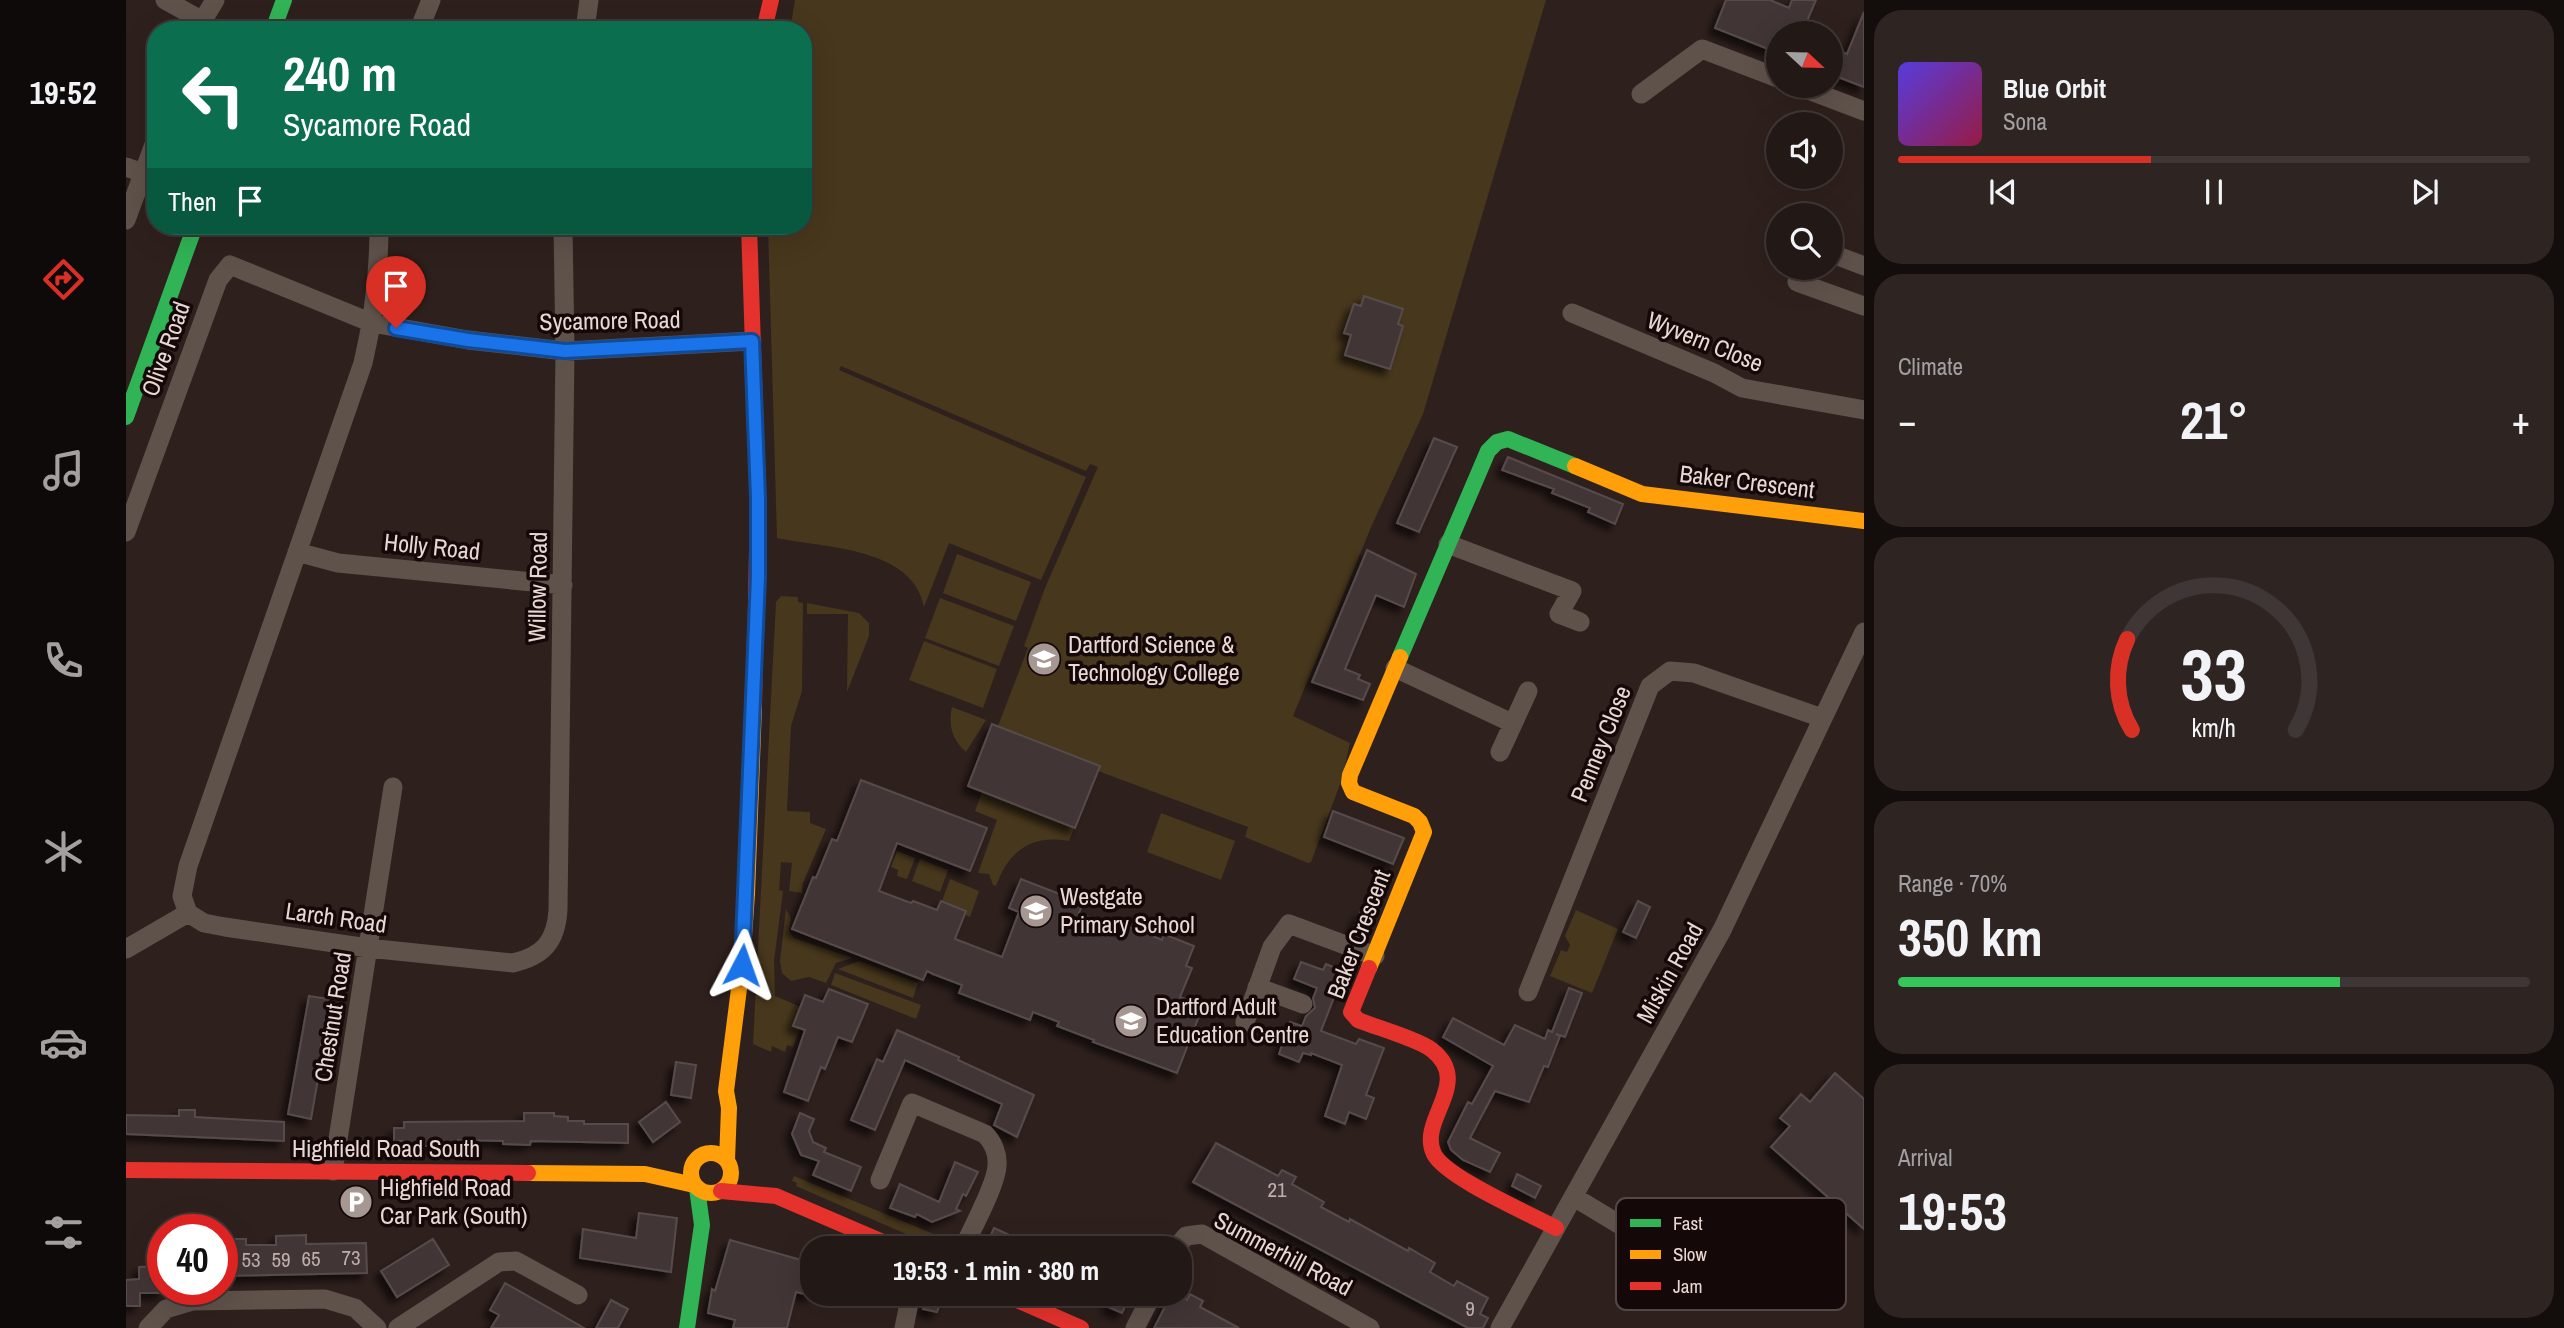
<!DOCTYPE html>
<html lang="en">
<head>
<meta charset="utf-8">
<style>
	:root { --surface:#221816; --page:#2e2523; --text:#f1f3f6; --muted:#a2a0a1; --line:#3f3735; --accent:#d93025 }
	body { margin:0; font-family:"Archivo Narrow",sans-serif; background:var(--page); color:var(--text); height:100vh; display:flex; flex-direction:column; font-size:26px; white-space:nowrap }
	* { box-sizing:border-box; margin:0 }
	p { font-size:23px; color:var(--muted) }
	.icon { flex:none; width:38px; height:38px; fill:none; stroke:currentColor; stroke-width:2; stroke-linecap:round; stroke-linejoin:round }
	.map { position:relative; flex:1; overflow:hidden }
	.drawer { display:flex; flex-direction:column; gap:10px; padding:10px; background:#130d0c; width:700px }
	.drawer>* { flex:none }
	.top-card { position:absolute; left:21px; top:21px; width:665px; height:214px; border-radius:28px; box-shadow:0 7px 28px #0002,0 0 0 2px var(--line); background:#0b6e4f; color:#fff; overflow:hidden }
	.needle { width:46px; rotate:112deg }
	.tools { position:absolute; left:1640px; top:21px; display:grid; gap:14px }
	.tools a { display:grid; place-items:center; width:77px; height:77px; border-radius:50%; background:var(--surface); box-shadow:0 7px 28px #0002,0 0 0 2px var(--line); font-size:35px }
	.speed { position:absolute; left:21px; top:1214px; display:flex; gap:14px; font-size:35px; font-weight:700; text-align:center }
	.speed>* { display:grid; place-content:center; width:91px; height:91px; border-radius:50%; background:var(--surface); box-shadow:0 7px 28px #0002,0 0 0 2px var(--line); line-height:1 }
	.speed .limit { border:10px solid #d22; background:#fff; color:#111 }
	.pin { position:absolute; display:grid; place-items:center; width:60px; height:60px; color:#fff; margin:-72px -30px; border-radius:50% 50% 50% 0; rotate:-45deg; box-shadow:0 0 7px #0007 }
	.pin .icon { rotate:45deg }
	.me { position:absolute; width:77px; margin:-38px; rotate:4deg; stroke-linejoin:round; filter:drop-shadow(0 0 5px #0008) }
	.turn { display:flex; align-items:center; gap:24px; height:147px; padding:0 21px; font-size:32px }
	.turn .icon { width:91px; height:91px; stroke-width:2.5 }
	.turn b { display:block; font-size:49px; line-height:60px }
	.then { display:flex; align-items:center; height:66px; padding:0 21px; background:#0003; gap:14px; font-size:26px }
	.big { font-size:52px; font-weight:700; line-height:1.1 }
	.drawer .card { flex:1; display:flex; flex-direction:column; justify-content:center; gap:10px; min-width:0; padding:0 24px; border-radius:28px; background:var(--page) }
	.drawer .dial { align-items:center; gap:0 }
	.dial svg { height:182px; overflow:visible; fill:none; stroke:var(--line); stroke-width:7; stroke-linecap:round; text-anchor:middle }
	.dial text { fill:var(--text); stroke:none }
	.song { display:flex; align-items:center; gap:21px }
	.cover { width:84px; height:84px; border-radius:10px; background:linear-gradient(135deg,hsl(250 70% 55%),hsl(340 70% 35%)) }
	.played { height:7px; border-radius:4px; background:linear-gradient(90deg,var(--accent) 40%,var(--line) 40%) }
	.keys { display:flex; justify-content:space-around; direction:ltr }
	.heat { display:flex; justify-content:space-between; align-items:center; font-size:38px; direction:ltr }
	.charge { height:10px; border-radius:5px; background:linear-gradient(90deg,#34c759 70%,var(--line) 0) }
	.trip { position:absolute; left:674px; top:1236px; width:392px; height:70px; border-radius:28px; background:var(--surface); box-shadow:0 7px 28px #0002,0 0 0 2px var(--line); font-weight:700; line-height:70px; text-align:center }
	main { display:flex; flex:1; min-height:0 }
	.menu { display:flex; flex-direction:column; width:126px; justify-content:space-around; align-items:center; background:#0e0a09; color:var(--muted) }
	.menu .icon { width:49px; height:49px }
	.menu .on { color:var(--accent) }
	.menu b { font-size:32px; color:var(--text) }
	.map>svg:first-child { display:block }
</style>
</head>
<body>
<main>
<nav class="menu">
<b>19:52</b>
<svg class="icon on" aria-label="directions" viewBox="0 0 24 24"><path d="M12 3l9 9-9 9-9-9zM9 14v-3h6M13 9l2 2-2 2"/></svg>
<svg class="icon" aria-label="music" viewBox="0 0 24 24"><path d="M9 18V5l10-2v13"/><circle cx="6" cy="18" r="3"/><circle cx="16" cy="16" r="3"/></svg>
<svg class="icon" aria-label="phone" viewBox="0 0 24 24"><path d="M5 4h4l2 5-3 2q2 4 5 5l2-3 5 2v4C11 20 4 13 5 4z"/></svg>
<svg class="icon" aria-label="climate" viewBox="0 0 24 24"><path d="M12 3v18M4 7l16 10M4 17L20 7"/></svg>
<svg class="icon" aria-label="car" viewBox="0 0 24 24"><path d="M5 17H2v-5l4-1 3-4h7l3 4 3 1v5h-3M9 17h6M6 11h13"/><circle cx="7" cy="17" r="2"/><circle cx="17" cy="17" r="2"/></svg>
<svg class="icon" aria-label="filters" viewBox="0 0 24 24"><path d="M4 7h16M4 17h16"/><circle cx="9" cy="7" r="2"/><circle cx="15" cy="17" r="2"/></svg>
</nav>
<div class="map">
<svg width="1738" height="1328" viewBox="0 0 1738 1328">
	<defs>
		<filter id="shadow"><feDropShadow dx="-6" dy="6" stdDeviation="3.5" flood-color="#0009"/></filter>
	</defs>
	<rect width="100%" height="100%" fill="#2e201d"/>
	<path fill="#47371c" d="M669 0H1420L1297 414 1246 525 1167 716 1224 743 1216 779 1185 862 1182 863 1119 837 1122 827 972 771 973 766 872 726 902 648 898 646 919 588 972 467 964 464 960 471 715 366 713 370 960 477 915 580 823 543 798 607C787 547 698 548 651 538L642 226H677V30H664Z
		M831 554 905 582 890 621 817 593Z
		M655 596 672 597V602L677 603 676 691 665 726 661 811 684 812V823L700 829 677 883 676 893 663 891 666 863 655 862 653 890 657 891 648 961 649 996 675 1007 667 1026 674 1029 667 1047 661 1045 659 1052 646 1046 645 1052 627 1044 650 602Z
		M814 598 888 626 873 666 799 638Z
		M681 603 733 613 743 623V636L721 692 722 614H681Z
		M798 641 871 669 857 708 783 680Z
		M826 707 860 720 840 752C826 740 822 725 826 707Z
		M856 792 948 828 943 841C905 834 883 851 870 886L867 885 863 874 852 873 871 820 849 811Z
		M1035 813 1109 841 1095 880 1021 852Z
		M771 851 789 858 781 879 771 876 772 870 765 867Z
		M794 859 822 870 814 892 786 881Z
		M824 879 853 891 844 917 839 915 840 910 816 901Z
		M660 909 665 919 663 931 668 938 727 958 710 963 700 983 683 977 665 981 656 973 654 961Z
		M1450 910 1492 929 1466 993 1424 976 1435 950 1441 952 1444 945 1439 936Z
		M733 961 792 983 787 998 712 969Z
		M709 973 795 1005 790 1019 705 985Z
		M668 1176 827 1242 821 1248H812L670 1186 671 1183 666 1181Z"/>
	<path fill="#433636" stroke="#574b4b" stroke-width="2" filter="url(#shadow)" d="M1600 0H1644L1663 8 1666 0H1690L1676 33H1652V53L1589 28Z
		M1738 12V87L1704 74V47L1721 54Z
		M1238 296 1277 309 1272 324 1277 326 1264 369 1219 355 1225 335 1218 333 1228 304 1235 306Z
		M1308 438 1331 447 1293 532 1271 523Z
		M1382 457 1497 504 1489 524 1462 512 1464 508 1426 493 1428 489 1376 470Z
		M1241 550 1290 574 1278 607 1250 595 1219 669 1234 675 1232 679 1244 684 1237 700 1186 682Z
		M866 724 974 766 949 828 842 786Z
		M735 780 861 828 844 871 771 843 753 891 785 903 787 901 811 910 815 901 840 911 829 939 876 957 893 912 883 908 895 879 957 903 953 913 986 927 989 921 1036 940 1038 934 1068 946 1060 966 1066 968 1054 997 1077 1006 1051 1073 967 1042 968 1040 931 1026 933 1022 907 1012 904 1020 833 993 836 985 807 974 801 971 797 980 666 929 687 877 690 878 706 839 711 841Z
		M1207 811 1278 838 1267 864 1198 837Z
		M1512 901 1524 907 1510 938 1497 932Z
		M1235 911 1246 916 1237 938 1225 934Z
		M1175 962 1197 970 1200 964 1223 973 1213 996 1209 995 1195 1031 1230 1044 1233 1039 1258 1048 1240 1095 1248 1098 1240 1119 1223 1112 1219 1124 1199 1116 1216 1065 1185 1053V1055L1177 1053 1173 1062 1153 1054 1164 1022 1176 1026 1180 1016 1189 1008 1187 998 1191 988 1168 979Z
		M1443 988 1456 993 1439 1037 1430 1034 1434 1036 1422 1067 1418 1066 1403 1102 1369 1091 1344 1138 1374 1153 1364 1172 1337 1160 1325 1150 1322 1142 1342 1102 1346 1104 1367 1066 1317 1037 1327 1018 1378 1045 1389 1025 1419 1039 1422 1030 1426 1032Z
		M703 989 742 1004 726 1042 712 1037 699 1069 695 1067 682 1101 658 1092 679 1030 667 1026 679 995 697 1002Z
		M183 996 203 999 195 1045H198L185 1119 162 1114Z
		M771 1030 833 1057 832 1060 908 1095 891 1137 868 1125 876 1104 779 1060 749 1130 725 1120 751 1059 757 1062Z
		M550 1062 570 1065 565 1098 545 1095Z
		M1709 1073 1738 1099V1229L1645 1147 1664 1126 1654 1118 1675 1094 1684 1102Z
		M540 1102 554 1122 527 1142 513 1122Z
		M53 1110H69V1117L158 1122V1141L0 1134V1115L53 1116Z
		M398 1113H428V1116L442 1117V1121H458V1124H502V1143L405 1141 404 1145 377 1144V1141L332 1140V1143H308L307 1146H275L276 1141H268V1128H278V1122L398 1121Z
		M674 1113 688 1119 683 1131 687 1142 700 1148 698 1152 735 1167 725 1191 687 1175 693 1161 675 1155 666 1134Z
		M1090 1143 1152 1176 1156 1170 1170 1177 1166 1184 1198 1202 1195 1207 1223 1222 1224 1219 1282 1251 1283 1248 1309 1263 1304 1272 1328 1286 1331 1281 1362 1298 1354 1314 1362 1318 1357 1328H1342L1067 1182Z
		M829 1162 852 1172 840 1196 837 1194 830 1209 834 1211 806 1222 791 1214 789 1217 764 1208 774 1184 813 1202Z
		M1391 1174 1415 1186 1409 1198 1386 1186Z
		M513 1213 551 1218 545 1272 454 1258 457 1229 510 1238Z
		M868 1228 912 1248H859Z
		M180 1235V1244L240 1243 241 1273 96 1276V1239H120V1245H150V1236Z
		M307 1239 323 1265 271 1297 255 1271Z
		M604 1240 686 1263V1296L670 1292 661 1328H607L609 1320 582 1313 586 1289 589 1291Z
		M36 1266 37 1293H14V1306H0V1280L13 1279V1267Z
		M379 1283 425 1309 458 1328H365L373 1315 364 1310Z
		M803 1293H818L811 1312 797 1309Z
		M989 1293H1006L996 1313 982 1307Z
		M1046 1293 1061 1300 1064 1294 1077 1301 1074 1307 1113 1328H1028Z
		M485 1300 502 1309 492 1328H470Z"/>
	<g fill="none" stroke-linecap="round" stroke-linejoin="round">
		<path stroke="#5f524b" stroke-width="19" d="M39 0 75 20
			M71 30 89 0
			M293 30 305 0
			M459 30 463 0
			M1672 86 1738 111
			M1515 94 1576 49 1652 78
			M0 167 17 173
			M0 220 30 139
			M1704 253 1738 266
			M1674 268 1671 282 1738 306
			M1446 313 1588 373 1616 388 1738 410
			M0 532 92 280 104 265 246 323 342 340 439 351 626 341
			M1322 544 1446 591 1433 614 1454 622
			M171 552 212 563 437 585
			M1269 668 1386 723
			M1374 752 1402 691
			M62 913 78 923 99 927 242 948 387 963C417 956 430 942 432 910L439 351 437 226
			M62 913 56 896 62 866 237 363C248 317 253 273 253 226
			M0 949 62 913
			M1131 987 1177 1004
			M1402 992 1524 686 1544 671 1568 673 1696 718
			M1119 1022 1146 947 1163 924 1249 956
			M207 1171 267 787
			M754 1180 786 1103 859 1134C867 1142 872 1154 871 1165 871 1183 846 1229 837 1248
			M1448 1197 1610 1295
			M1050 1248 1060 1236 1076 1234 1244 1328
			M22 1328 40 1309 67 1301 199 1299 229 1308 251 1328
			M272 1328 373 1262 390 1261 452 1295
			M778 1328 785 1293
			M1009 1328 1027 1293
			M1374 1328 1596 930 1738 632"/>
		<path stroke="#30b455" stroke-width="16" d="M147 30 158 0
			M0 417 69 226
			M1274 657 1362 451 1371 442 1382 439 1449 466
			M561 1328 576 1225 571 1188"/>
		<path stroke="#ff9f0a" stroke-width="16" d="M1449 466 1516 494 1738 521
			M1243 968 1298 832 1294 822 1288 816 1227 792 1223 783 1224 775 1274 657
			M565 1173a20 20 0 1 1 40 0a20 20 0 1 1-40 0Z
			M601 1160 603 1108 600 1091 616 965 621 894 628 706
			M402 1173 519 1174 568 1185"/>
		<path stroke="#e5322d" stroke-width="16" d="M638 30 645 0
			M623 226 632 498 628 706
			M1243 968 1225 1012 1232 1020C1249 1027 1294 1040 1306 1050 1348 1083 1291 1120 1308 1154 1319 1177 1404 1214 1430 1228
			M0 1170 402 1173
			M595 1191 650 1196 771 1248
			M875 1293 955 1328"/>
	</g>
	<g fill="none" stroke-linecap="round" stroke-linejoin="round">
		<defs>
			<path id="route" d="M270 328 342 340 439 351 626 341 632 498V577L616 965"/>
		</defs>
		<use href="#route" stroke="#114b97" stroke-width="18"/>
		<use href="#route" stroke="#1a73e8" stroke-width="12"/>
	</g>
	<defs>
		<symbol id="school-disc" viewBox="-11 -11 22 22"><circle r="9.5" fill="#a79793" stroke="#140908"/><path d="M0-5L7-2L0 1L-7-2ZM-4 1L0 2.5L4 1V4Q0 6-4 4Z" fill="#fff"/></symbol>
		<symbol id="university-disc" viewBox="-11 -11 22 22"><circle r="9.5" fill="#a79793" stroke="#140908"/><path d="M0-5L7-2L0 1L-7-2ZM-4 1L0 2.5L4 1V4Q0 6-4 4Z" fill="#fff"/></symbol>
		<symbol id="parking-disc" viewBox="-11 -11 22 22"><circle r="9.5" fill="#a79793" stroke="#140908"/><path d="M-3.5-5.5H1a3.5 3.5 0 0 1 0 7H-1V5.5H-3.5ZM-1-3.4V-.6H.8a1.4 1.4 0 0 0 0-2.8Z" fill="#fff"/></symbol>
	</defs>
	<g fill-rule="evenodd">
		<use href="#school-disc" x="899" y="640" width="38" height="38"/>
		<use href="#school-disc" x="891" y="892" width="38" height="38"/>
		<use href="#university-disc" x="986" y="1002" width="38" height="38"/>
		<use href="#parking-disc" x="211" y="1183" width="38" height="38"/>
	</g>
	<g text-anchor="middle" stroke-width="7" stroke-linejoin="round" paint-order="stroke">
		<g font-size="21" fill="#bfafac">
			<text x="1151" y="1197">21</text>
			<text x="225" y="1265">73</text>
			<text x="185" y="1266">65</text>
			<text x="125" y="1267">53</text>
			<text x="155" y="1267">59</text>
			<text x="1344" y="1316">9</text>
		</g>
		<g font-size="24" fill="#e8d7d3" stroke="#140908">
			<text transform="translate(484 321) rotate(-1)" y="8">Sycamore Road</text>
			<text transform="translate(1579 342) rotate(22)" y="8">Wyvern Close</text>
			<text transform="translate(40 349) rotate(-70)" y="8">Olive Road</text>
			<text transform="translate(1621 482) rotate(7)" y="8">Baker Crescent</text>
			<text transform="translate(306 547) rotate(6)" y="8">Holly Road</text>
			<text transform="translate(412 587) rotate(-89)" y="8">Willow Road</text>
			<text transform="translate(1475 744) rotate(-68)" y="8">Penney Close</text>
			<text transform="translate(210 918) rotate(8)" y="8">Larch Road</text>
			<text transform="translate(1233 934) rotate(-69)" y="8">Baker Crescent</text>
			<text transform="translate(1544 973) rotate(-61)" y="8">Miskin Road</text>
			<text transform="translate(207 1017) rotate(-81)" y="8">Chestnut Road</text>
			<text x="260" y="1157">Highfield Road South</text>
			<text transform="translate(1157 1254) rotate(28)" y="8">Summerhill Road</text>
		</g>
		<g font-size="24" fill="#e8d7d3" stroke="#140908" text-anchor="start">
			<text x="942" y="653">Dartford Science &amp;<tspan x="942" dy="28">Technology College</tspan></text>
			<text x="934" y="905">Westgate<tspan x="934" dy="28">Primary School</tspan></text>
			<text x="1030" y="1015">Dartford Adult<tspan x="1030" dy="28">Education Centre</tspan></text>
			<text x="254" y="1196">Highfield Road<tspan x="254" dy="28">Car Park (South)</tspan></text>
		</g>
	</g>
	<rect x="1490" y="1198" width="230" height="112" rx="10" fill="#140908" stroke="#544745" stroke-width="2"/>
	<rect x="1504" y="1219" width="31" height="8" fill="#30b455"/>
	<rect x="1504" y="1250" width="31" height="9" fill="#ff9f0a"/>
	<rect x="1504" y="1282" width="31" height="8" fill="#e5322d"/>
	<g font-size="19" fill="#e8d7d3">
		<text x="1547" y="1230">Fast</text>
		<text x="1547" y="1261">Slow</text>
		<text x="1547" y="1293">Jam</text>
	</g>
</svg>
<div class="tools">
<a><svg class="needle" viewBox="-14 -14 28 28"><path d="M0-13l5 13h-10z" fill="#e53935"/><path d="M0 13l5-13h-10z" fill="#a2a0a1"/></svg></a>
<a><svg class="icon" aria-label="sound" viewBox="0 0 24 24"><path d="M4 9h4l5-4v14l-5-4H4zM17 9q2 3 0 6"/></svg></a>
<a><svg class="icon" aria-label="search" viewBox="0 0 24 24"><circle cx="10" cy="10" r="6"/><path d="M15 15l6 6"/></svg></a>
</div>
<div class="speed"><div class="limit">40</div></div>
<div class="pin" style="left:270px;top:328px;background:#d93025"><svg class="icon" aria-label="arrive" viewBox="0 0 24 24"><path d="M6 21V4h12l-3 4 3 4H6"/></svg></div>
<svg class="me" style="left:616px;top:965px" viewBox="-20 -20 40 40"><path d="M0-17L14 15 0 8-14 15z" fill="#1a73e8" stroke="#fff" stroke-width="4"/></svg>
<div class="trip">19:53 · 1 min · 380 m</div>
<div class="top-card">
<div class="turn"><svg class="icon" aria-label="left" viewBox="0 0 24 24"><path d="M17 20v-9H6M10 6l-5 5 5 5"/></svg><div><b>240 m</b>Sycamore Road</div></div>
<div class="then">Then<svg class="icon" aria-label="arrive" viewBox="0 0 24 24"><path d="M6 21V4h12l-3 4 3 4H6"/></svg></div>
</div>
</div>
<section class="drawer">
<div class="card">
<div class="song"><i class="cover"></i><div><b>Blue Orbit</b><p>Sona</p></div></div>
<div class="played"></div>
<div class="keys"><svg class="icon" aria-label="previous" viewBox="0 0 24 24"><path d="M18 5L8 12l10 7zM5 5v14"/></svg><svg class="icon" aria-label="pause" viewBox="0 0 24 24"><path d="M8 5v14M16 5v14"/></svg><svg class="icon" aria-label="next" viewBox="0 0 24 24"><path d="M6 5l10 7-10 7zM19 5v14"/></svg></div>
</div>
<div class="card"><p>Climate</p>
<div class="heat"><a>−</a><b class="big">21°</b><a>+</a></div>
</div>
<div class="card dial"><svg viewBox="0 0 100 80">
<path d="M14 69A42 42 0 1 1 86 69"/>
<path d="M14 69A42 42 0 0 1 12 29" stroke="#d93025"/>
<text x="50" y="56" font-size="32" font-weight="700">33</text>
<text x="50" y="72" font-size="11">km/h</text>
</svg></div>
<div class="card"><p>Range · 70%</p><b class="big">350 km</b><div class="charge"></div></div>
<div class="card"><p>Arrival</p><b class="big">19:53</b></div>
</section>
</main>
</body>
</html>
